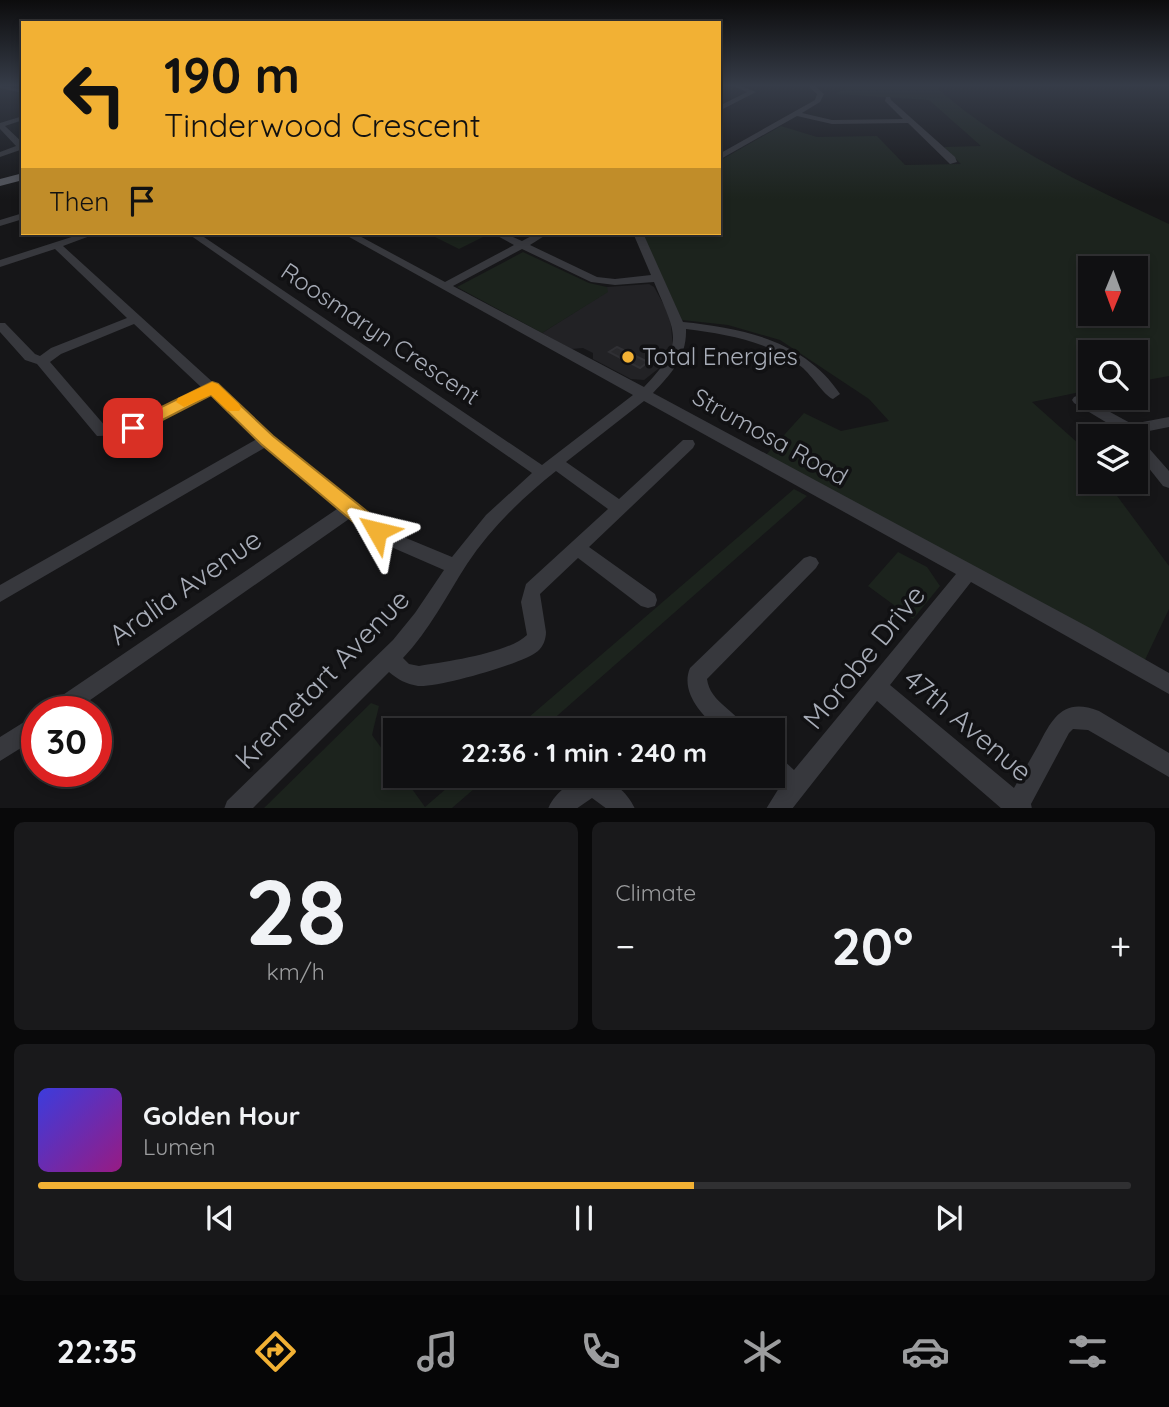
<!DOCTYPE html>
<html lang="en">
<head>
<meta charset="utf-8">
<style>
	:root { --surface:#101012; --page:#19191b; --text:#f1f3f6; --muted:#9c9d9f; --line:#303032; --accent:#f2b134 }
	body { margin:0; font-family:Quicksand,sans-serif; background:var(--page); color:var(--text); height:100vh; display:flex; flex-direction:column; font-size:26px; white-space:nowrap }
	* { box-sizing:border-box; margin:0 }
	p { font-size:23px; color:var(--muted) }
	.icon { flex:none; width:38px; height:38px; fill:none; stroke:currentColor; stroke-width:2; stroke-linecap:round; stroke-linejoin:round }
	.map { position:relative; height:808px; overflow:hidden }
	.sheet { display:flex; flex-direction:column; gap:14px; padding:14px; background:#09090a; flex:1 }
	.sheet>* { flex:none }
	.guide { position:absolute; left:21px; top:21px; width:700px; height:214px; border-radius:0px; box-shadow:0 4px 10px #0003,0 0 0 2px var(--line); background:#f2b134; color:#111; overflow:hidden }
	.needle { width:46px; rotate:181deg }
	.tools { position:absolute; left:1078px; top:256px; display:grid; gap:14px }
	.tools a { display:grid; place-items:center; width:70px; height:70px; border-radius:0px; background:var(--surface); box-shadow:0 4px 10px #0003,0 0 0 2px var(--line); font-size:35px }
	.speed { position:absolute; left:21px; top:696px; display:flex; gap:14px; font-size:35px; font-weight:700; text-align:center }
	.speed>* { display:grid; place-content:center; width:91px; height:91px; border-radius:50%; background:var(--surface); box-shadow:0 4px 10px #0003,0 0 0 2px var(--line); line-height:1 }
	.speed .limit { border:10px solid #d22; background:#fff; color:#111 }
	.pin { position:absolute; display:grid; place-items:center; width:60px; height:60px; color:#fff; margin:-30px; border-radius:14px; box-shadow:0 4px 10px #0006 }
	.me { position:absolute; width:77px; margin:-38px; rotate:307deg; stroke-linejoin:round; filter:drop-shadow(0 0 5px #0008) }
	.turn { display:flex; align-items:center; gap:24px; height:147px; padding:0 28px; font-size:32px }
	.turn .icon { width:91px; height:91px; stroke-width:2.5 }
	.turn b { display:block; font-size:49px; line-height:60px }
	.then { display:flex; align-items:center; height:66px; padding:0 28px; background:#0003; gap:14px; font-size:26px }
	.big { font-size:52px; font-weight:700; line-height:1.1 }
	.sheet .tile { flex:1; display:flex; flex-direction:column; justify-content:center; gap:10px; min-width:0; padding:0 24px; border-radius:10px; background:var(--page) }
	.sheet .dial { align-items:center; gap:0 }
	.dial b { font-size:91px; line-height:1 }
	.song { display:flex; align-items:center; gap:21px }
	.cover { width:84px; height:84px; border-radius:10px; background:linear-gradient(135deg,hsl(240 70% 55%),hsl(310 70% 35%)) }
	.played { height:7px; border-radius:4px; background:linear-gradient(90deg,var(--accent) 60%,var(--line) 60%) }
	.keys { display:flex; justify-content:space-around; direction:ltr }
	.heat { display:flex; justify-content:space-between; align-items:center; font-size:38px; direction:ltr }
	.sheet .tiles { flex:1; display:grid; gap:14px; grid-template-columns:1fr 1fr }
	.tile:last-child { grid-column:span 2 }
	.trip { position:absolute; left:383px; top:718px; width:402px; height:70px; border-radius:0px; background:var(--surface); box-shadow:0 4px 10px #0003,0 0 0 2px var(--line); font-weight:700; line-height:70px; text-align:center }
	.dock { display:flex; height:112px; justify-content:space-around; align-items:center; background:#060607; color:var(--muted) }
	.dock .icon { width:49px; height:49px }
	.dock .on { color:var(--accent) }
	.dock b { font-size:32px; color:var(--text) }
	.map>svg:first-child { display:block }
</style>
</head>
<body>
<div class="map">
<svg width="1169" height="809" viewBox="0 0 1169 809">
	<rect width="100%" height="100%" fill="#161618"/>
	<path fill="#222225" d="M649 284 654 287 670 316 673 347 663 365 644 380 631 379 593 359V353L583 348 571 349 542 333 607 292V287Z"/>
	<path fill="#1c231d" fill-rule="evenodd" d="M850 86H935C1004 148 1086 185 1169 224V376L1136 382V352H1090V390L1032 402 1079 444 1090 460V481H1106L1169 566V609L1143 664 766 455 804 413 841 431 889 421 869 399 780 340 728 325 682 320 642 233H719V161L781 126 817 137 877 136 905 165 961 164 944 147 981 146 929 100 835 94ZM1090 268H1136V313H1090Z
		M427 233H485L489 234 459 249Z
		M523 252 589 283 607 287 608 292 542 333 457 287Z
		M794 489 807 496 541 730H514Z
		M898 552 927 567 940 586 913 619 868 586Z
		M371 703 379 706 372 735 395 767 396 775H402L425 807 462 775H490L452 808H264Z"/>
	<path fill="#29292c" stroke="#303034" stroke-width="2" d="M617 347 648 362 640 368 609 352Z"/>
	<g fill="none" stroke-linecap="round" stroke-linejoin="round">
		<path fill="#37383d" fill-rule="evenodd" d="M0 86 23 89V93L0 88Z
			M733 86H741L756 92 719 111V106L747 92Z
			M808 86H815L824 94 820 102 802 113 832 120 903 119 885 101 886 97H890L891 100 955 157 957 162 950 164 908 123 832 124 797 116 719 160V154L815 100 817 94Z
			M23 116V120L5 126 23 143V149L0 157V152L16 146 0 129V123Z
			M23 213V219L0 226V220Z
			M84 233H98L63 246 272 436 355 505 394 533 452 557 486 515 532 473 187 233H198L542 465 633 395 342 233H354L445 282 514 245 492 233H504L522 241 537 233H549L530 245 597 277 615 279 651 275 633 233H643L683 322C743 328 805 341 840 394L833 399C824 396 810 372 799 365 767 341 725 334 686 329 687 357 671 374 653 393L1090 628 1169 673V694L971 582 890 685 1014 788C1022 773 1031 759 1039 744 1053 717 1064 697 1099 711L1169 753V777L1088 730 1073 729 1069 733 1031 804 1032 809H1002L877 701 792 809H766L779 788 766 775H774V756L782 759 794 770 956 574 644 401 566 462 619 499 683 440H693L695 444 693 448 589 547 655 594 657 600 655 606 648 608 641 606 578 558 540 594 546 632C546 639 543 647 538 651 523 664 437 688 418 686 406 684 397 679 389 672L252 809H224L227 801 393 640 415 613 444 570 382 543 349 519 73 712H45L48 705 337 509 266 447 0 602V585L257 439 209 394 130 435 97 436 37 364 25 360 0 332V323H5L35 354 40 356 51 348 127 318 55 249 0 267V260ZM522 249 591 282 615 285 654 282C675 333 687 343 644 387L453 286ZM134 324 201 387 123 426 106 427 50 362 61 354ZM556 471 608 509 526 584 521 602 527 635C509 653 445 662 419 666L409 664 403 658C429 631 447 595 467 564 491 528 522 498 556 471Z
			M1079 395 1132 424 1169 417V427L1139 433V437L1169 471V488L1163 486 1136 452V436H1125L1124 433 1074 403 1072 400 1074 397Z
			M810 556 816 558 819 563 816 568 707 679C710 703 737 710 746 730H719C702 715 680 692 690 668L804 558Z
			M37 714V738L0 761V737Z
			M593 775C611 779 628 792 635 809H607L592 798 576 809H548C555 791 575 778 593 775Z"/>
		<path fill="#53555c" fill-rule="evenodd" d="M23 173V180L0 186V179Z"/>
	</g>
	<linearGradient id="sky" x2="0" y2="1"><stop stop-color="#0c0c0d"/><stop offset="0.43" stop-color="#363c48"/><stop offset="1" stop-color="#363c48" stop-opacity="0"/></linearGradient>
	<rect width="1169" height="199" fill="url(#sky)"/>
	<path fill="#f2b134" stroke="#9d7322" stroke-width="2" d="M212 382 218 384 273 436 384 525 387 531 384 536 377 539 370 536 261 444 211 395 139 432 133 434 125 428 127 424Z"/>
	<path fill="#f59e0b" d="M212 382 218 384 239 404 241 408 239 411H228L211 395 184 407 176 402 178 398Z"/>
	<circle fill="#f2b134" stroke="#111113" stroke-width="2.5" cx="628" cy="357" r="7"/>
	<g text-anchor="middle" stroke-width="7" stroke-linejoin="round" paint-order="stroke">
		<g font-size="24" fill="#a8adb8" stroke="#111113">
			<text transform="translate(380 334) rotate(34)" y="8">Roosmaryn Crescent</text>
			<text transform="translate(770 437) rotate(29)" y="8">Strumosa Road</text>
		</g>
		<g font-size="24" fill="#a8adb8" stroke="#111113" text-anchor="start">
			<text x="642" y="365">Total Energies</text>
		</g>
		<g font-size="28" fill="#a8adb8" stroke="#111113">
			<text transform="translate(185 587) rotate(-35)" y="10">Aralia Avenue</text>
			<text transform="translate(864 657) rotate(-51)" y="10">Morobe Drive</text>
			<text transform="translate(322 679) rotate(-46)" y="10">Kremetart Avenue</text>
			<text transform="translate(968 725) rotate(40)" y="10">47th Avenue</text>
		</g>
	</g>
</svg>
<div class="tools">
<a><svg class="needle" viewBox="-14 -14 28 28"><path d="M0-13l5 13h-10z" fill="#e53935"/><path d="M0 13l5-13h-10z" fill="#9c9d9f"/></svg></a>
<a><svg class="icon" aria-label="search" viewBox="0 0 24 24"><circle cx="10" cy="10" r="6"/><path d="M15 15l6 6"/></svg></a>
<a><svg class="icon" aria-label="layers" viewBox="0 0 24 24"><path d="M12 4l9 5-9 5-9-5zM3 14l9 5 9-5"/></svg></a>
</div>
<div class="speed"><div class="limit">30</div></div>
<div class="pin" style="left:133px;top:428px;background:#d93025"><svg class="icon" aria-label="arrive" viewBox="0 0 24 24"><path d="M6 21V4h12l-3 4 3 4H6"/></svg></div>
<svg class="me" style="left:377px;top:531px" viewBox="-20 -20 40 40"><path d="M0-17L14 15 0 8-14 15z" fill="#f2b134" stroke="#fff" stroke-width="4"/></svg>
<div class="trip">22:36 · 1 min · 240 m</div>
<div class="guide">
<div class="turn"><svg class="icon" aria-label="left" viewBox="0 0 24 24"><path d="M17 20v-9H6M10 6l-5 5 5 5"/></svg><div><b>190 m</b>Tinderwood Crescent</div></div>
<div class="then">Then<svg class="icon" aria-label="arrive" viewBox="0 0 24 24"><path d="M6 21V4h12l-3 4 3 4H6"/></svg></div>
</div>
</div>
<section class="sheet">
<div class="tiles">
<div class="tile dial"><b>28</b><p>km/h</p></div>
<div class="tile"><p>Climate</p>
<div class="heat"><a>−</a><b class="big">20°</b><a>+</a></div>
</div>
<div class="tile">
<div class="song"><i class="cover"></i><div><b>Golden Hour</b><p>Lumen</p></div></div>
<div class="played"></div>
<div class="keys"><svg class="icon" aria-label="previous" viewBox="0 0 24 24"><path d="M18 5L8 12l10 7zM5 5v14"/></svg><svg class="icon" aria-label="pause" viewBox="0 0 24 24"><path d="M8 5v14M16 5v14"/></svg><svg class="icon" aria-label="next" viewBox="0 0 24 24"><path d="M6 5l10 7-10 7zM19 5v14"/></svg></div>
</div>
</div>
</section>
<nav class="dock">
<b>22:35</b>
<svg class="icon on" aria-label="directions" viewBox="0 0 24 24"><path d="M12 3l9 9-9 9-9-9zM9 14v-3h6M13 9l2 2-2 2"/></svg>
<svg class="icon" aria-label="music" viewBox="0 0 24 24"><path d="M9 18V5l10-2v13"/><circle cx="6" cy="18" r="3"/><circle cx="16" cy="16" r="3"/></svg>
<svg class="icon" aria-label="phone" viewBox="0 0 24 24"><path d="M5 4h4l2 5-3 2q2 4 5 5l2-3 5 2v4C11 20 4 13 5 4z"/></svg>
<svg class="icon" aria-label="climate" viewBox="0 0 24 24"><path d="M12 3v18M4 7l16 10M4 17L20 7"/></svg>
<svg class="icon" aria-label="car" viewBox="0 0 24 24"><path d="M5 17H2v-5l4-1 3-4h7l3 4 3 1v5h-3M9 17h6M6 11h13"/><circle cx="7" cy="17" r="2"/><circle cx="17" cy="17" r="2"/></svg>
<svg class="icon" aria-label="filters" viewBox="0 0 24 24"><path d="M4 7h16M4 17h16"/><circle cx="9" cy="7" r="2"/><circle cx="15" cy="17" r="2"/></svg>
</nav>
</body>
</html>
